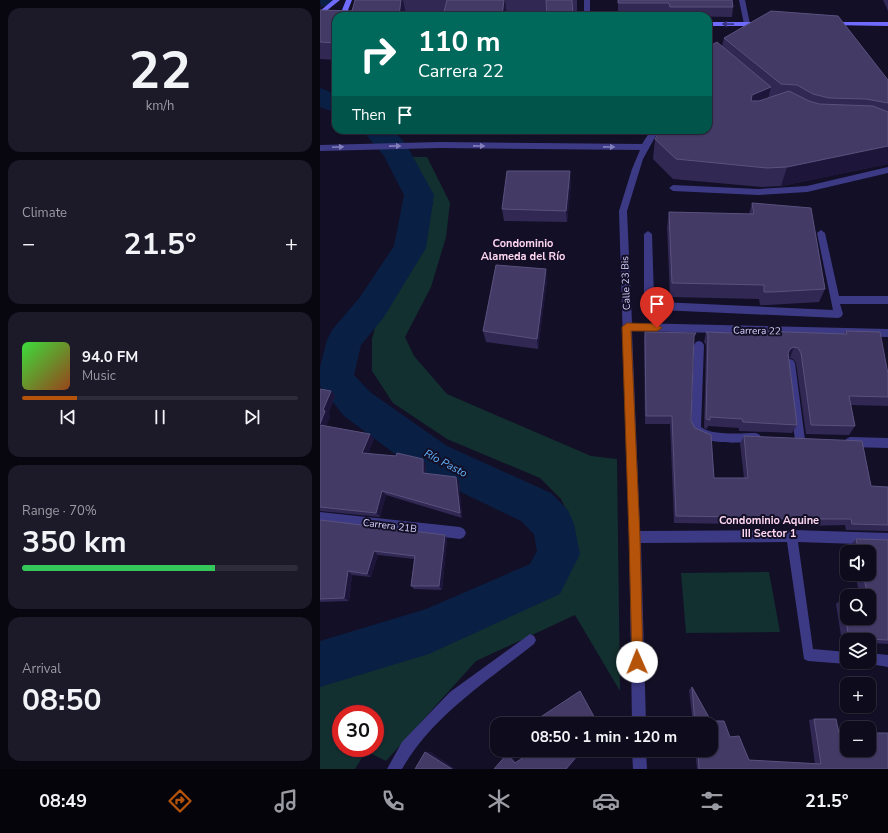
<!DOCTYPE html>
<html lang="en">
<head>
<meta charset="utf-8">
<style>
	:root { --surface:#0e0b1c; --page:#1c1929; --text:#f1f3f6; --muted:#9b9ba3; --line:#2e2b3b; --accent:#b45309 }
	body { margin:0; font-family:"Nunito Sans",sans-serif; background:var(--page); color:var(--text); height:100vh; display:flex; flex-direction:column; font-size:15px; white-space:nowrap }
	* { box-sizing:border-box; margin:0 }
	p { font-size:13px; color:var(--muted) }
	.icon { flex:none; width:22px; height:22px; fill:none; stroke:currentColor; stroke-width:2; stroke-linecap:round; stroke-linejoin:round }
	.map { position:relative; flex:1; overflow:hidden }
	.drawer { display:flex; flex-direction:column; gap:8px; padding:8px; background:#08060f; width:320px }
	.drawer>* { flex:none }
	.hud { position:absolute; left:12px; top:12px; width:380px; height:122px; border-radius:12px; box-shadow:0 1px 3px #0004,0 0 0 1px var(--line); background:#00695c; color:#fff; overflow:hidden }
	.buttons { position:absolute; left:520px; top:545px; display:grid; gap:8px }
	.buttons a { display:grid; place-items:center; width:36px; height:36px; border-radius:8px; background:var(--surface); box-shadow:0 1px 3px #0004,0 0 0 1px var(--line); font-size:20px }
	.speed { position:absolute; left:12px; top:705px; display:flex; gap:8px; font-size:20px; font-weight:700; text-align:center }
	.speed>* { display:grid; place-content:center; width:52px; height:52px; border-radius:50%; background:var(--surface); box-shadow:0 1px 3px #0004,0 0 0 1px var(--line); line-height:1 }
	.speed .limit { border:6px solid #d22; background:#fff; color:#111 }
	.pin { position:absolute; display:grid; place-items:center; width:34px; height:34px; color:#fff; margin:-41px -17px; border-radius:50% 50% 50% 0; rotate:-45deg; box-shadow:0 0 4px #0007 }
	.pin .icon { rotate:45deg }
	.me { position:absolute; width:44px; margin:-22px; rotate:359deg; stroke-linejoin:round; filter:drop-shadow(0 0 3px #0008) }
	.turn { display:flex; align-items:center; gap:14px; height:84px; padding:0 20px; font-size:18px }
	.turn .icon { width:52px; height:52px; stroke-width:2.5 }
	.turn b { display:block; font-size:28px; line-height:34px }
	.then { display:flex; align-items:center; height:38px; padding:0 20px; background:#0003; gap:8px; font-size:15px }
	.big { font-size:30px; font-weight:700; line-height:1.1 }
	.drawer .card { flex:1; display:flex; flex-direction:column; justify-content:center; gap:6px; min-width:0; padding:0 14px; border-radius:12px; background:var(--page) }
	.drawer .dial { align-items:center; gap:0 }
	.dial b { font-size:52px; line-height:1 }
	.song { display:flex; align-items:center; gap:12px }
	.cover { width:48px; height:48px; border-radius:6px; background:linear-gradient(135deg,hsl(120 70% 55%),hsl(20 70% 35%)) }
	.played { height:4px; border-radius:2px; background:linear-gradient(90deg,var(--accent) 20%,var(--line) 20%) }
	.keys { display:flex; justify-content:space-around; direction:ltr }
	.heat { display:flex; justify-content:space-between; align-items:center; font-size:22px; direction:ltr }
	.charge { height:6px; border-radius:3px; background:linear-gradient(90deg,#34c759 70%,var(--line) 0) }
	.trip { position:absolute; left:170px; top:717px; width:228px; height:40px; border-radius:12px; background:var(--surface); box-shadow:0 1px 3px #0004,0 0 0 1px var(--line); font-weight:700; line-height:40px; text-align:center }
	.dock { display:flex; height:64px; justify-content:space-around; align-items:center; background:#06040b; color:var(--muted) }
	.dock .icon { width:28px; height:28px }
	.dock .current { color:var(--accent) }
	.dock b { font-size:18px; color:var(--text) }
	main { display:flex; flex:1; min-height:0 }
	.map>svg:first-child { display:block }
</style>
</head>
<body>
<main>
<section class="drawer">
<div class="card dial"><b>22</b><p>km/h</p></div>
<div class="card"><p>Climate</p>
<div class="heat"><a>−</a><b class="big">21.5°</b><a>+</a></div>
</div>
<div class="card">
<div class="song"><i class="cover"></i><div><b>94.0 FM</b><p>Music</p></div></div>
<div class="played"></div>
<div class="keys"><svg class="icon" aria-label="previous" viewBox="0 0 24 24"><path d="M18 5L8 12l10 7zM5 5v14"/></svg><svg class="icon" aria-label="pause" viewBox="0 0 24 24"><path d="M8 5v14M16 5v14"/></svg><svg class="icon" aria-label="next" viewBox="0 0 24 24"><path d="M6 5l10 7-10 7zM19 5v14"/></svg></div>
</div>
<div class="card"><p>Range · 70%</p><b class="big">350 km</b><div class="charge"></div></div>
<div class="card"><p>Arrival</p><b class="big">08:50</b></div>
</section>
<div class="map">
<svg width="568" height="769" viewBox="0 0 568 769">
	<rect width="100%" height="100%" fill="#130f26"/>
	<path fill="#12302f" fill-rule="evenodd" d="M86 157H107L130 203 126 237 111 287 85 337 94 356 127 394 271 456 297 459 300 691 255 615 156 661 66 761 46 751 35 769H0V675L108 639 210 594 233 579 256 556 253 524 241 499 220 478 127 439 73 403 52 371V339L58 316 90 270 108 224 113 203ZM21 714H55V748H21Z
		M449 572 460 632 366 633 361 573Z"/>
	<g fill="none" stroke-linecap="round" stroke-linejoin="round">
		<path fill="#0a1f44" fill-rule="evenodd" d="M0 0H13L9 5 1 7Z
			M0 88 16 94V113L0 107Z
			M42 130H73L86 144 114 195 106 248 64 317 41 345 34 375 50 392 127 446 231 493 248 510 254 524 260 554 240 594 109 654 0 687V641L106 609 210 564 217 551 214 534 201 521 99 472 24 416 0 386V367L7 340 12 330 40 297 74 246 84 195 64 156Z"/>
		<path fill="#3d3a85" fill-rule="evenodd" d="M568 167V173L487 192 438 195 353 191 349 188 353 185 438 189 487 186Z"/>
		<path fill="#3d3a85" fill-rule="evenodd" d="M264 0H270V16H264Z
			M419 0H425L430 24 424 35 422 36 419 34 424 24Z
			M331 130H339L323 159 307 211 312 323 568 329V337L312 331 320 531 472 530 568 533V545L478 542 493 649 527 652V662H532L527 664 488 661 484 659 467 542 321 543 326 724H312L309 537 299 211 312 169 320 150 120 148 0 151V145L120 142 322 144Z
			M501 230 505 233 519 296H568V304H520L523 314 521 317 518 318 340 310 329 306 324 298V234L328 231 332 234 334 298 335 300 340 302 513 310 497 233Z
			M379 341 382 342 384 345 381 427C392 436 422 433 436 433L440 435 441 438 440 441 436 443C420 442 379 446 371 429L374 345 376 342Z
			M470 359 473 360 475 363 485 440 484 443 480 445 476 443 475 440 465 363 467 360Z
			M530 437 568 438V448L530 447 526 445 525 442 526 439Z
			M0 512 140 527 144 529 146 533 144 537 140 539 0 522Z
			M210 634 214 636 216 640 214 644C167 681 112 716 82 769H67L82 742 130 692Z
			M549 653 568 655V667L545 663 544 662H549Z
			M312 750H326L327 769H313Z"/>
		<path fill="#6f6bff" fill-rule="evenodd" d="M13 0H20L0 16V11Z
			M26 0H32L28 10V16H22V10Z
			M388 22H442L445 24 442 26H388Z
			M512 22H568V26L510 25V23Z"/>
	</g>
	<path fill="#312854" d="M35 0H257V14H187V16H123L124 13 86 14V16H16V60L0 59V10L32 11Z
		M298 0 413 7 412 17 349 16V13H298Z
		M563 0H568V11Z
		M404 38 568 80V164L461 186 442 187 353 179 333 159 335 139 402 46Z
		M251 183 247 222 184 221 182 209Z
		M432 203 505 289 499 302 448 305H440L439 299 350 297 347 227 349 212 429 214Z
		M227 280 218 349 166 342 163 331Z
		M435 331 524 334 526 331 568 374V406H567L531 405 535 426 529 435 486 434 476 363 473 359 470 358H468L477 425 472 433 419 431V428L388 426 387 429 384 428 386 345 384 342 386 332 434 334Z
		M325 332 371 421 394 478H424L420 444 424 436 551 486 568 487V531H567L526 530 525 525 486 526V524L414 525V524L354 523 350 424H325L324 341Z
		M0 389 11 391 15 396 8 414 10 416 6 426 54 439 48 453 106 464V474L139 481 142 518 66 495 60 517 0 511Z
		M0 520 125 535 127 539 122 590 94 589 91 586 94 559 58 555 51 577 32 575 29 601 0 602Z
		M536 539 568 540V644L549 643V640H527V642H522L516 604 522 599 549 618V596H540L535 574H549V552H531L530 545Z
		M372 687 391 721 410 737 429 760 495 764 489 720 494 719 519 733 568 769H377L375 750H391V724H373L369 690Z"/>
	<path fill="#1d163a" d="M81 0H83L86 14V16H79Z
		M184 0H185L187 16H182Z
		M451 87 446 107 427 115 432 95Z
		M568 146V164L461 186 467 167Z
		M250 171 251 183 247 222 246 211Z
		M226 269 227 280 218 349 217 339Z
		M474 347 470 358 466 359 470 349Z
		M11 391 15 396 8 414 10 416 4 430 0 425 3 410Z
		M50 434 54 439 46 458 42 453Z
		M103 459 106 464 105 478 103 473Z
		M136 477 139 481 142 518 140 513Z
		M62 491 66 495 60 517 56 513Z
		M125 535 127 539 122 590 119 586Z
		M54 551 58 555 51 577 47 574Z
		M28 571 32 575 29 601 24 598Z
		M262 750H263L248 769H246Z
		M105 752H111L136 769H132Z
		M187 754 190 755 198 763H195Z"/>
	<path fill="#433a66" stroke="#5a527e" d="M35 0H81L79 16H16V43L0 42V10L32 11Z
		M127 0H184L182 16H123Z
		M226 0H252L253 16H227Z
		M298 0H412L413 7H350L349 3H298Z
		M451 11 518 16 568 80V103L546 99 509 98 493 94 477 85 461 84 404 38Z
		M397 42 451 87 432 95 431 101H439L469 91 489 101 499 104 553 106 568 112V146L467 167 447 168 356 159 335 139 340 130H388V47Z
		M187 171H250L246 211 182 209Z
		M432 203 491 208 505 289 452 292H444V285L352 283 349 212 434 214Z
		M176 265 226 269 217 339 163 331Z
		M435 331 527 334 526 331 560 332 568 374V397L529 396 535 426 491 425 481 353 478 348 474 347 470 349 468 353 477 425 423 422 422 419 390 417V420L386 419 388 335 386 332 435 334Z
		M325 332 376 333 374 336 371 421 375 428 391 435 394 478H428L424 436 542 441 551 486 568 487V525L532 524 531 519H491V518L418 519V517L356 516 352 416H326Z
		M0 389 11 391 3 410 5 411 0 424Z
		M0 425 50 434 42 453 76 456 77 453 103 459V473L136 477 140 513 62 491 56 513 0 507Z
		M0 520 125 535 119 586H91L95 556 54 551 47 574 28 571 24 598 0 599Z
		M536 539 568 540V640L529 638 522 599H527V618H549V596H548L543 574H549V552H539Z
		M372 687 391 721H404L410 737 419 736 429 760 501 764 494 719H516L519 733H527V750H549V733H568V769H379L378 750H391V724H375Z
		M260 691 278 724H210Z
		M214 750H262L246 769H174L187 754 195 763Z
		M105 752 132 769H95Z"/>
	<defs><path id="oneway-solid" d="M-6-.8H1V-3.2L6.5 0L1 3.2V.8H-6Z"/></defs>
	<use fill="#38347d" href="#oneway-solid" transform="translate(408 24) rotate(-179)"/>
	<g fill="#837fbc">
		<use href="#oneway-solid" transform="translate(75 146) rotate(-1)"/>
		<use href="#oneway-solid" transform="translate(159 146) rotate(1)"/>
		<use href="#oneway-solid" transform="translate(18 147) rotate(-3)"/>
		<use href="#oneway-solid" transform="translate(289 147) rotate(1)"/>
	</g>
	<path fill="#b45309" stroke="#753606" d="M307 323 337 324 342 328 337 331H311L320 537 323 662 321 666 317 667 313 666 312 662 309 537 302 327Z"/>
	<g text-anchor="middle" stroke-width="4" stroke-linejoin="round" paint-order="stroke">
		<g font-size="10" fill="#d9d4ff" stroke="#130f26">
			<text transform="translate(305 283) rotate(-92)" y="4">Calle 23 Bis</text>
			<text transform="translate(437 330) rotate(1)" y="4">Carrera 22</text>
			<text transform="translate(70 525) rotate(7)" y="4">Carrera 21B</text>
		</g>
		<g font-size="11" font-weight="bold" fill="#ffd6f0" stroke="#130f26">
			<text x="203" y="247">Condominio<tspan x="203" dy="13">Alameda del Río</tspan></text>
			<text x="449" y="524">Condominio Aquine<tspan x="449" dy="13">III Sector 1</tspan></text>
		</g>
		<g font-size="11" font-style="italic" fill="#62b6ff" stroke="#130f26">
			<text transform="translate(126 463) rotate(28)" y="4">Río Pasto</text>
		</g>
	</g>
</svg>
<div class="buttons">
<a><svg class="icon" aria-label="sound" viewBox="0 0 24 24"><path d="M4 9h4l5-4v14l-5-4H4zM17 9q2 3 0 6"/></svg></a>
<a><svg class="icon" aria-label="search" viewBox="0 0 24 24"><circle cx="10" cy="10" r="6"/><path d="M15 15l6 6"/></svg></a>
<a><svg class="icon" aria-label="layers" viewBox="0 0 24 24"><path d="M12 4l9 5-9 5-9-5zM3 14l9 5 9-5"/></svg></a>
<a>+</a>
<a>−</a>
</div>
<div class="speed"><div class="limit">30</div></div>
<div class="pin" style="left:337px;top:328px;background:#d93025"><svg class="icon" aria-label="arrive" viewBox="0 0 24 24"><path d="M6 21V4h12l-3 4 3 4H6"/></svg></div>
<svg class="me" style="left:317px;top:662px" viewBox="-20 -20 40 40"><circle r="19" fill="#fff"/><path d="M0-13L10 11 0 6-10 11z" fill="#b45309"/></svg>
<div class="trip">08:50 · 1 min · 120 m</div>
<div class="hud">
<div class="turn"><svg class="icon" aria-label="right" viewBox="0 0 24 24"><path d="M7 20v-9h11M14 6l5 5-5 5"/></svg><div><b>110 m</b>Carrera 22</div></div>
<div class="then">Then<svg class="icon" aria-label="arrive" viewBox="0 0 24 24"><path d="M6 21V4h12l-3 4 3 4H6"/></svg></div>
</div>
</div>
</main>
<nav class="dock">
<b>08:49</b>
<svg class="icon current" aria-label="directions" viewBox="0 0 24 24"><path d="M12 3l9 9-9 9-9-9zM9 14v-3h6M13 9l2 2-2 2"/></svg>
<svg class="icon" aria-label="music" viewBox="0 0 24 24"><path d="M9 18V5l10-2v13"/><circle cx="6" cy="18" r="3"/><circle cx="16" cy="16" r="3"/></svg>
<svg class="icon" aria-label="phone" viewBox="0 0 24 24"><path d="M5 4h4l2 5-3 2q2 4 5 5l2-3 5 2v4C11 20 4 13 5 4z"/></svg>
<svg class="icon" aria-label="climate" viewBox="0 0 24 24"><path d="M12 3v18M4 7l16 10M4 17L20 7"/></svg>
<svg class="icon" aria-label="car" viewBox="0 0 24 24"><path d="M5 17H2v-5l4-1 3-4h7l3 4 3 1v5h-3M9 17h6M6 11h13"/><circle cx="7" cy="17" r="2"/><circle cx="17" cy="17" r="2"/></svg>
<svg class="icon" aria-label="filters" viewBox="0 0 24 24"><path d="M4 7h16M4 17h16"/><circle cx="9" cy="7" r="2"/><circle cx="15" cy="17" r="2"/></svg>
<b>21.5°</b>
</nav>
</body>
</html>
